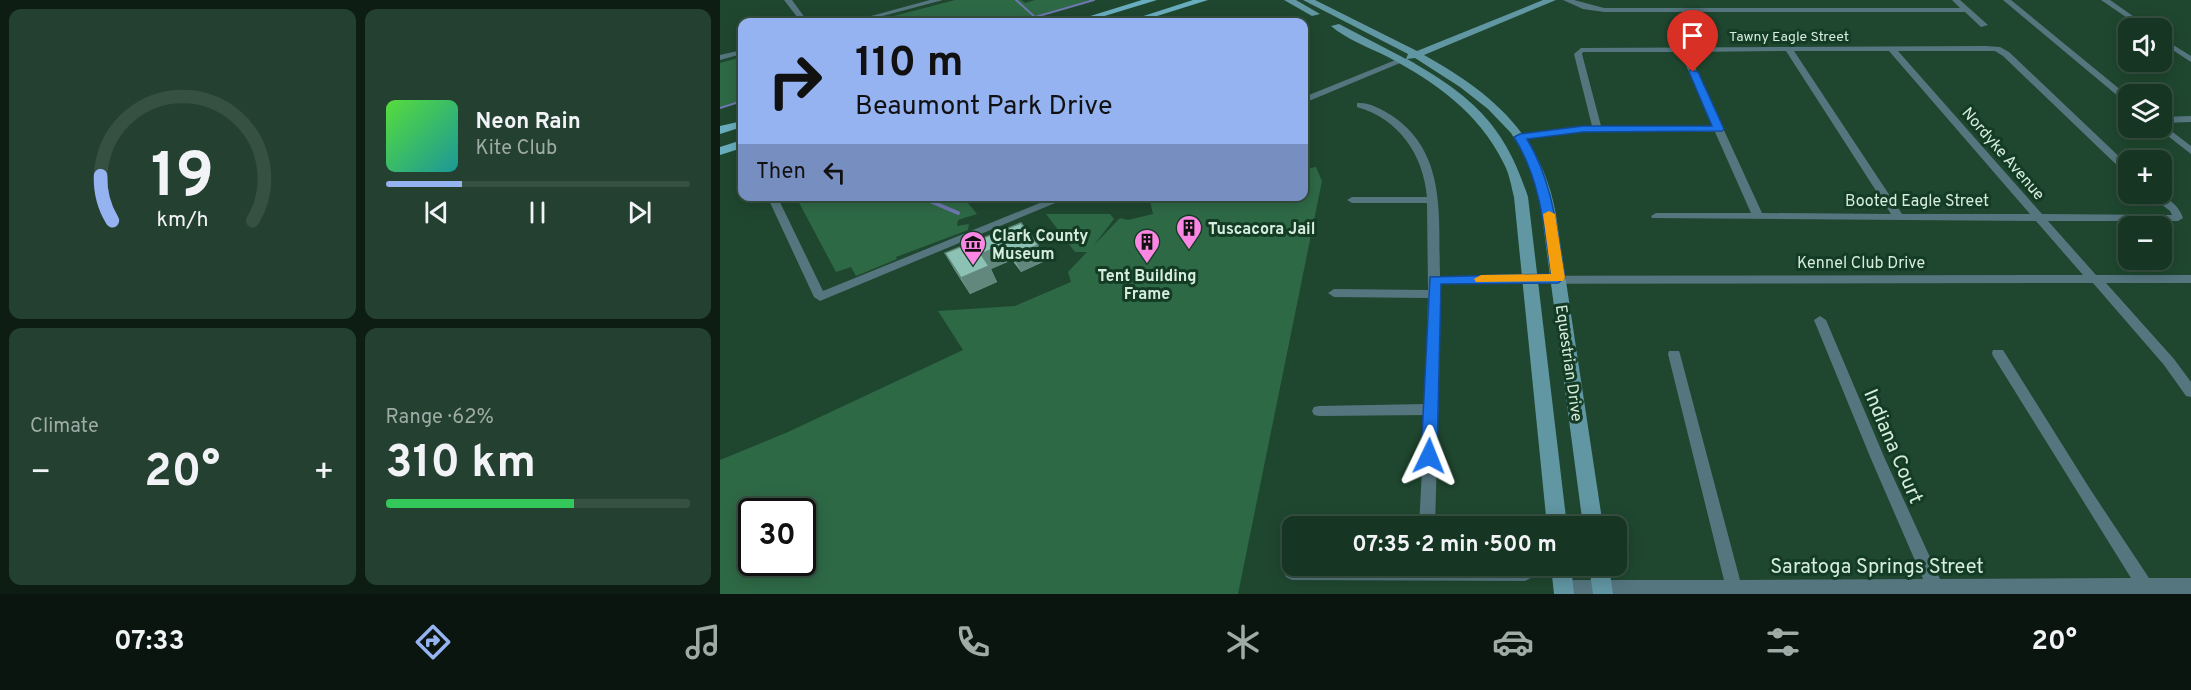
<!DOCTYPE html>
<html lang="en">
<head>
<meta charset="utf-8">
<style>
	:root { --surface:#173523; --page:#244030; --text:#f1f3f6; --muted:#9eaba6; --line:#365041; --accent:#95b2f1 }
	body { margin:0; font-family:Overpass,sans-serif; background:var(--page); color:var(--text); height:100vh; display:flex; flex-direction:column; font-size:22px; white-space:nowrap }
	* { box-sizing:border-box; margin:0 }
	p { font-size:20px; color:var(--muted) }
	.icon { flex:none; width:33px; height:33px; fill:none; stroke:currentColor; stroke-width:2; stroke-linecap:round; stroke-linejoin:round }
	.map { position:relative; flex:1; overflow:hidden }
	.drawer { display:flex; flex-direction:column; gap:9px; padding:9px; background:#0d1d13; width:720px }
	.drawer>* { flex:none }
	.banner { position:absolute; left:18px; top:18px; width:570px; height:183px; border-radius:12px; box-shadow:0 3px 15px #0003,0 0 0 2px var(--line); background:#95b2f1; color:#111; overflow:hidden }
	.controls { position:absolute; left:1398px; top:18px; display:grid; gap:12px }
	.controls a { display:grid; place-items:center; width:54px; height:54px; border-radius:12px; background:var(--surface); box-shadow:0 3px 15px #0003,0 0 0 2px var(--line); font-size:30px }
	.speed { position:absolute; left:18px; top:498px; display:flex; gap:12px; font-size:30px; font-weight:700; text-align:center }
	.speed>* { display:grid; place-content:center; width:78px; height:78px; border-radius:50%; background:var(--surface); box-shadow:0 3px 15px #0003,0 0 0 2px var(--line); line-height:1 }
	.speed .limit { border:3px solid #111; border-radius:9px; background:#fff; color:#111 }
	.pin { position:absolute; display:grid; place-items:center; width:51px; height:51px; color:#fff; margin:-62px -26px; border-radius:50% 50% 50% 0; rotate:-45deg; box-shadow:0 0 6px #0007 }
	.pin .icon { rotate:45deg }
	.me { position:absolute; width:66px; margin:-33px; rotate:2deg; stroke-linejoin:round; filter:drop-shadow(0 0 4px #0008) }
	.turn { display:flex; align-items:center; gap:21px; height:126px; padding:0 18px; font-size:27px }
	.turn .icon { width:78px; height:78px; stroke-width:2.5 }
	.turn b { display:block; font-size:42px; line-height:51px }
	.then { display:flex; align-items:center; height:57px; padding:0 18px; background:#0003; gap:12px; font-size:22px }
	.big { font-size:45px; font-weight:700; line-height:1.1 }
	.drawer .tile { flex:1; display:flex; flex-direction:column; justify-content:center; gap:9px; min-width:0; padding:0 21px; border-radius:12px; background:var(--page) }
	.drawer .dial { align-items:center; gap:0 }
	.dial svg { height:156px; overflow:visible; fill:none; stroke:var(--line); stroke-width:7; stroke-linecap:round; text-anchor:middle }
	.dial text { fill:var(--text); stroke:none }
	.song { display:flex; align-items:center; gap:18px }
	.cover { width:72px; height:72px; border-radius:9px; background:linear-gradient(135deg,hsl(110 70% 55%),hsl(180 70% 35%)) }
	.played { height:6px; border-radius:3px; background:linear-gradient(90deg,var(--accent) 25%,var(--line) 25%) }
	.keys { display:flex; justify-content:space-around; direction:ltr }
	.heat { display:flex; justify-content:space-between; align-items:center; font-size:33px; direction:ltr }
	.charge { height:9px; border-radius:4px; background:linear-gradient(90deg,#34c759 62%,var(--line) 0) }
	.drawer .tiles { flex:1; display:grid; gap:9px; grid-template-columns:repeat(2,1fr) }
	.trip { position:absolute; left:562px; top:516px; width:345px; height:60px; border-radius:12px; background:var(--surface); box-shadow:0 3px 15px #0003,0 0 0 2px var(--line); font-weight:700; line-height:60px; text-align:center }
	.tabs { display:flex; height:96px; justify-content:space-around; align-items:center; background:#09150e; color:var(--muted) }
	.tabs .icon { width:42px; height:42px }
	.tabs .selected { color:var(--accent) }
	.tabs b { font-size:27px; color:var(--text) }
	main { display:flex; flex:1; min-height:0 }
	.map>svg:first-child { display:block }
</style>
</head>
<body>
<main>
<section class="drawer">
<div class="tiles">
<div class="tile dial"><svg viewBox="0 0 100 80">
<path d="M14 69A42 42 0 1 1 86 69"/>
<path d="M14 69A42 42 0 0 1 8 46" stroke="#95b2f1"/>
<text x="50" y="56" font-size="32" font-weight="700">19</text>
<text x="50" y="72" font-size="11">km/h</text>
</svg></div>
<div class="tile">
<div class="song"><i class="cover"></i><div><b>Neon Rain</b><p>Kite Club</p></div></div>
<div class="played"></div>
<div class="keys"><svg class="icon" aria-label="previous" viewBox="0 0 24 24"><path d="M18 5L8 12l10 7zM5 5v14"/></svg><svg class="icon" aria-label="pause" viewBox="0 0 24 24"><path d="M8 5v14M16 5v14"/></svg><svg class="icon" aria-label="next" viewBox="0 0 24 24"><path d="M6 5l10 7-10 7zM19 5v14"/></svg></div>
</div>
<div class="tile"><p>Climate</p>
<div class="heat"><a>−</a><b class="big">20°</b><a>+</a></div>
</div>
<div class="tile"><p>Range · 62%</p><b class="big">310 km</b><div class="charge"></div></div>
</div>
</section>
<div class="map">
<svg width="1471" height="594" viewBox="0 0 1471 594">
	<rect width="100%" height="100%" fill="#1f472f"/>
	<path fill="#2e6946" fill-rule="evenodd" d="M235 0H301L305 3 315 0H376L298 22H151Z
		M22 57V102L0 108V63Z
		M596 167 602 181 518 594H0V460L68 432 243 350 218 311 295 306 351 282 348 272 367 252H355L326 214H390L394 219 374 245 400 218 408 220 433 214 430 201 440 197 584 196V169ZM32 512H82V562H32Z
		M76 197H243L257 214 238 220 237 226 249 224 248 230 176 257 177 259 136 276 131 267 116 272Z"/>
	<g fill="none" stroke-linecap="round" stroke-linejoin="round">
		<path stroke="#6e78b0" stroke-width="2" d="M296 0 315 17
			M298 22 374 0
			M0 108 22 101"/>
		<path stroke="#6e78b0" stroke-width="4" d="M210 201 238 213"/>
		<path fill="#56767f" fill-rule="evenodd" d="M64 0H72L88 22H81Z
			M210 0H223L140 22H129Z
			M843 0H854L884 8H1240L1232 0H1240L1268 25 1261 27 1245 12H884L863 9Z
			M1283 0H1291L1408 96V103L1405 102Z
			M1381 0H1390L1430 28H1422Z
			M1442 38 1471 56V62L1442 43Z
			M1265 46 1280 47 1289 52 1408 165V173L1404 172 1283 56 1275 51H1178L1322 214 1452 215 1450 211 1428 194C1444 194 1458 203 1463 218L1458 221H1328L1376 275H1471V283H1386L1454 359 1471 382V397L1466 396 1444 365 1373 283 720 284 719 385 715 526H699L705 415 599 416 594 415 592 411 594 407 599 406 705 404 708 298 614 297 608 293 614 289 708 290 707 203H632L627 200 632 197H707C703 154 679 119 637 107V103C649 102 661 109 671 115 728 153 718 217 720 276L1363 275 1316 221 932 218 931 216 936 213H1031L995 132H863L800 140 795 137 800 134 872 126 854 54 861 48ZM1066 51 1171 214 1042 213 968 52ZM1074 51H1169L1310 214H1182ZM863 52H960L993 126H881L862 54Z
			M22 50V54L0 60V55Z
			M678 59 685 61 584 103V97Z
			M1471 116V122L1442 123V117Z
			M1442 124 1471 146V154L1439 129 1438 128H1442Z
			M47 196H57L103 291 337 196H352L100 301 94 297Z
			M1100 316 1106 320 1165 459 1220 579 1411 578 1273 356 1272 353 1273 350H1283L1370 489 1429 578H1471V594H837L835 588 837 582 843 580H1004L948 354 949 351H959L960 354 1020 580 1203 579 1151 459 1094 320Z
			M572 564 805 566 811 568 813 573 811 578 805 581 572 580 566 577 564 572 566 567Z"/>
		<path fill="#6196a3" fill-rule="evenodd" d="M564 0H576L600 14 592 16Z
			M583 0H595L697 51 823 0H836L704 55C772 93 822 135 836 215L883 526H863L821 208 810 165 791 133 768 109 740 87 695 58 687 59C752 96 785 125 808 197L847 526H827L794 197C791 185 789 172 783 162 759 113 715 82 668 57 650 48 626 39 611 26L619 24 686 59 688 54Z
			M831 566H851L854 594H834Z
			M869 566H889L893 594H873Z"/>
		<path fill="#69aebf" fill-rule="evenodd" d="M422 0H437L365 22H351Z
			M473 0H488L418 22H405Z
			M22 121V127L0 134V126Z
			M22 140V148L0 155V147Z"/>
	</g>
	<path fill="#78a79a" d="M301 223 325 261 301 272 292 260 271 269 277 282 250 294 234 269 225 253Z"/>
	<path fill="#62887d" d="M284 244 292 260 271 269 277 282 250 294 241 278 261 254Z
		M318 245 325 261 301 272 293 256Z"/>
	<path fill="#8cc2b3" stroke="#62887d" stroke-width="1.5" d="M301 223 318 245 293 256 284 244 261 254 269 266 241 278 225 253Z"/>
	<path fill="#1a73e8" stroke="#114b97" stroke-width="1.5" d="M970 70 978 72 1004 129 1002 131 863 132 807 139C833 182 837 230 845 278L838 283 721 284 717 456 715 461 709 463 703 461 701 456 710 277 831 274C824 225 820 179 794 137L800 134 863 126H992L969 72Z"/>
	<path fill="#f59e0b" d="M829 211 835 214 845 278 843 281 756 282 754 279 761 275 831 274 823 214Z"/>
	<defs>
		<symbol id="building-pin" viewBox="-11 -11 22 30"><path d="M0 17L-7.5 6A9.5 9.5 0 1 1 7.5 6Z" fill="#fc86e3" stroke="#143c25"/><path d="M-4-6H4V6H1V3H-1V6H-4ZM-2.5-4.3h1.7v1.8h-1.7ZM.8-4.3h1.7v1.8H.8ZM-2.5-1h1.7V.8h-1.7ZM.8-1h1.7V.8H.8Z" fill="#111"/></symbol>
		<symbol id="museum-pin" viewBox="-11 -11 22 30"><path d="M0 17L-7.5 6A9.5 9.5 0 1 1 7.5 6Z" fill="#fc86e3" stroke="#143c25"/><path d="M0-6L6-3V-2H-6V-3ZM-5-1h2V3h-2ZM-1-1h2V3h-2ZM3-1h2V3H3ZM-6 4H6V6H-6Z" fill="#111"/></symbol>
	</defs>
	<g fill-rule="evenodd">
		<use href="#building-pin" x="454" y="213" width="30" height="40"/>
		<use href="#building-pin" x="412" y="227" width="30" height="40"/>
		<use href="#museum-pin" x="238" y="229" width="30" height="40"/>
	</g>
	<g text-anchor="middle" stroke-width="6" stroke-linejoin="round" paint-order="stroke">
		<g font-size="14" fill="#d6ecdd" stroke="#143c25">
			<text x="1069" y="41">Tawny Eagle Street</text>
		</g>
		<g font-size="16" fill="#d6ecdd" stroke="#143c25">
			<text transform="translate(1284 153) rotate(49)" y="6">Nordyke Avenue</text>
			<text x="1197" y="206">Booted Eagle Street</text>
			<text x="1141" y="268">Kennel Club Drive</text>
			<text transform="translate(850 363) rotate(82)" y="6">Equestrian Drive</text>
		</g>
		<g font-size="16" font-weight="bold" fill="#d6ecdd" stroke="#143c25" text-anchor="start">
			<text x="488" y="234">Tuscacora Jail</text>
			<text x="272" y="241">Clark County<tspan x="272" dy="18">Museum</tspan></text>
			<text x="427" y="281" text-anchor="middle">Tent Building<tspan x="427" dy="18">Frame</tspan></text>
		</g>
		<g font-size="20" fill="#d6ecdd" stroke="#143c25">
			<text transform="translate(1174 446) rotate(67)" y="7">Indiana Court</text>
			<text x="1157" y="573">Saratoga Springs Street</text>
		</g>
	</g>
</svg>
<div class="controls">
<a><svg class="icon" aria-label="sound" viewBox="0 0 24 24"><path d="M4 9h4l5-4v14l-5-4H4zM17 9q2 3 0 6"/></svg></a>
<a><svg class="icon" aria-label="layers" viewBox="0 0 24 24"><path d="M12 4l9 5-9 5-9-5zM3 14l9 5 9-5"/></svg></a>
<a>+</a>
<a>−</a>
</div>
<div class="speed"><div class="limit">30</div></div>
<div class="pin" style="left:973px;top:72px;background:#d93025"><svg class="icon" aria-label="arrive" viewBox="0 0 24 24"><path d="M6 21V4h12l-3 4 3 4H6"/></svg></div>
<svg class="me" style="left:709px;top:456px" viewBox="-20 -20 40 40"><path d="M0-17L14 15 0 8-14 15z" fill="#1a73e8" stroke="#fff" stroke-width="4"/></svg>
<div class="trip">07:35 · 2 min · 500 m</div>
<div class="banner">
<div class="turn"><svg class="icon" aria-label="right" viewBox="0 0 24 24"><path d="M7 20v-9h11M14 6l5 5-5 5"/></svg><div><b>110 m</b>Beaumont Park Drive</div></div>
<div class="then">Then<svg class="icon" aria-label="left" viewBox="0 0 24 24"><path d="M17 20v-9H6M10 6l-5 5 5 5"/></svg></div>
</div>
</div>
</main>
<nav class="tabs">
<b>07:33</b>
<svg class="icon selected" aria-label="directions" viewBox="0 0 24 24"><path d="M12 3l9 9-9 9-9-9zM9 14v-3h6M13 9l2 2-2 2"/></svg>
<svg class="icon" aria-label="music" viewBox="0 0 24 24"><path d="M9 18V5l10-2v13"/><circle cx="6" cy="18" r="3"/><circle cx="16" cy="16" r="3"/></svg>
<svg class="icon" aria-label="phone" viewBox="0 0 24 24"><path d="M5 4h4l2 5-3 2q2 4 5 5l2-3 5 2v4C11 20 4 13 5 4z"/></svg>
<svg class="icon" aria-label="climate" viewBox="0 0 24 24"><path d="M12 3v18M4 7l16 10M4 17L20 7"/></svg>
<svg class="icon" aria-label="car" viewBox="0 0 24 24"><path d="M5 17H2v-5l4-1 3-4h7l3 4 3 1v5h-3M9 17h6M6 11h13"/><circle cx="7" cy="17" r="2"/><circle cx="17" cy="17" r="2"/></svg>
<svg class="icon" aria-label="filters" viewBox="0 0 24 24"><path d="M4 7h16M4 17h16"/><circle cx="9" cy="7" r="2"/><circle cx="15" cy="17" r="2"/></svg>
<b>20°</b>
</nav>
</body>
</html>
